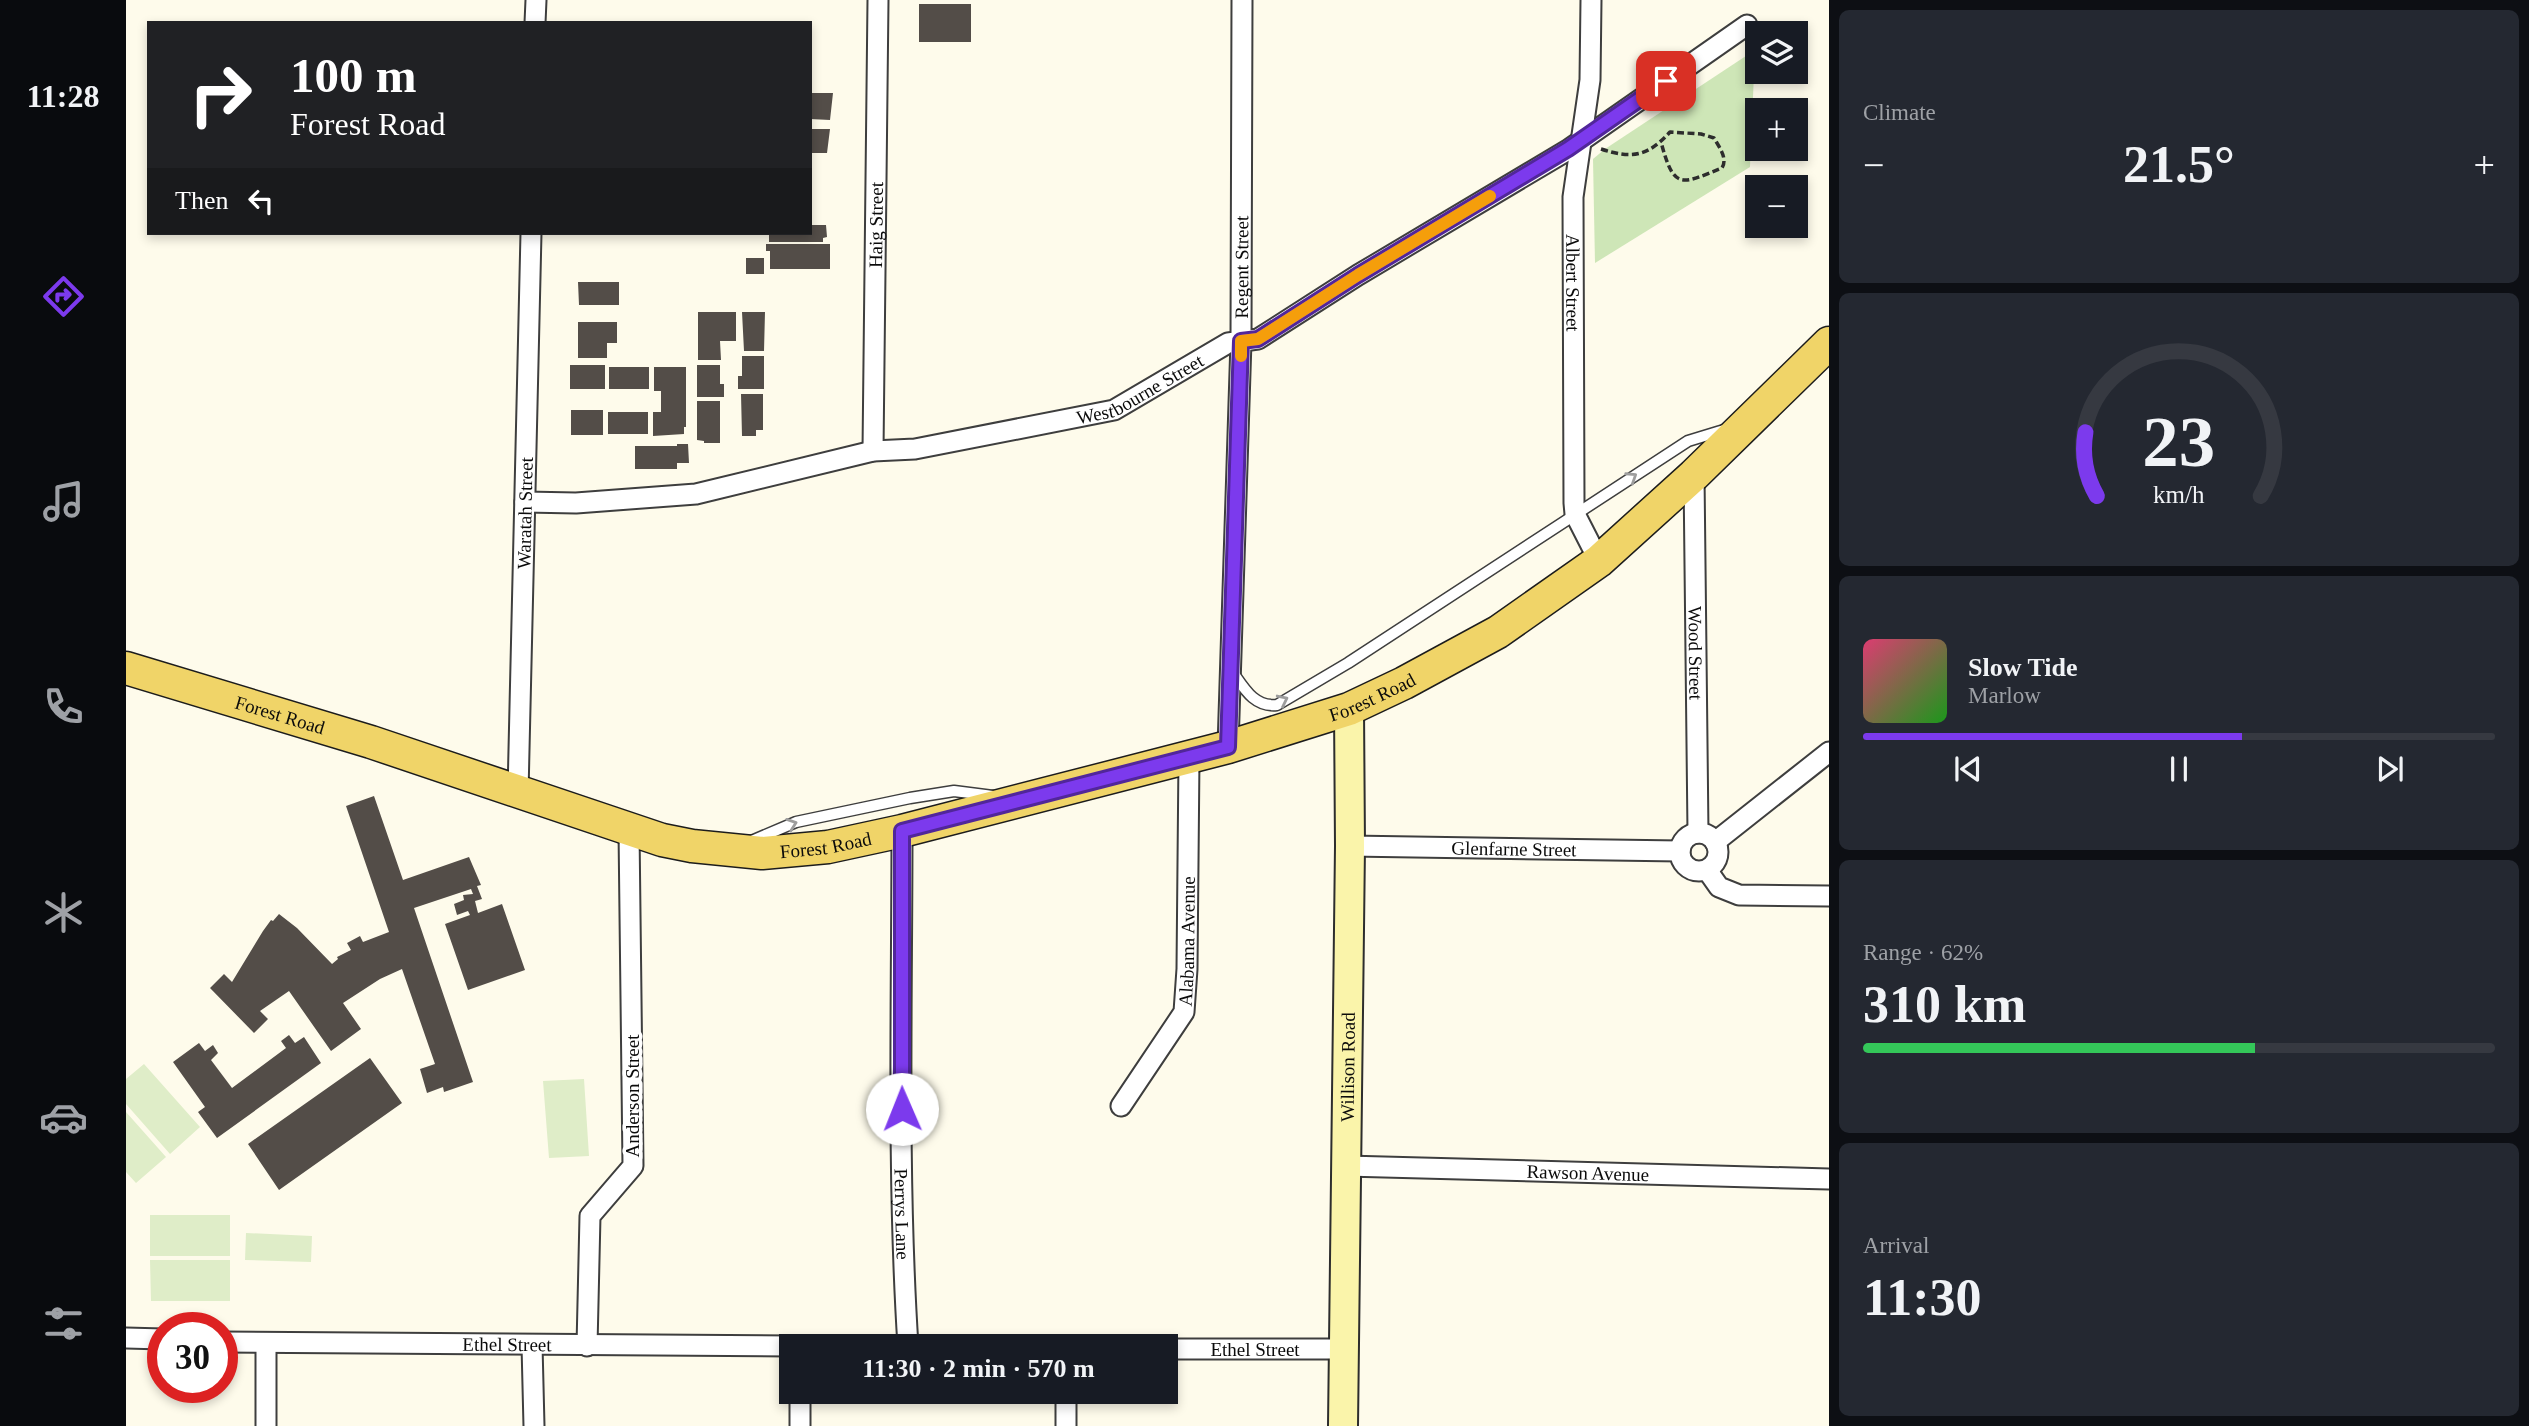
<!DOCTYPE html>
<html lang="en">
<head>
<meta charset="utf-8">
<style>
	:root { --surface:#171b24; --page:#242831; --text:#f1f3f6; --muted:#9ea1a6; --line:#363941; --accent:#7c3aed }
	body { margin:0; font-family:"Times New Roman",serif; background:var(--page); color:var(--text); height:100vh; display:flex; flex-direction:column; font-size:26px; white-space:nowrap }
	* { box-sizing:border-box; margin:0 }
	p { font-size:23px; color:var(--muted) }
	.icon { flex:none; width:38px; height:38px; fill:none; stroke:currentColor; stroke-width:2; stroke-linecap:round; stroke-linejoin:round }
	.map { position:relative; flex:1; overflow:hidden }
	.side { display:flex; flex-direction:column; gap:10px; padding:10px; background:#0d0f14; width:700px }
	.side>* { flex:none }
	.top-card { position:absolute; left:21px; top:21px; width:665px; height:214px; border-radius:0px; box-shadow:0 4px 10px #0003; background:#202124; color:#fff; overflow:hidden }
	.tools { position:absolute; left:1619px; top:21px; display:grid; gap:14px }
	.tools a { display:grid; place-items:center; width:63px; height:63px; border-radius:0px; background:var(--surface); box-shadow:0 4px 10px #0003; font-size:35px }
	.speed { position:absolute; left:21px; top:1312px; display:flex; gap:14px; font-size:35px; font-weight:700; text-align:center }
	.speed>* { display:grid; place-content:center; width:91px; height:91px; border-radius:50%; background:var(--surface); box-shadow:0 4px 10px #0003; line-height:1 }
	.speed .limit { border:10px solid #d22; background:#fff; color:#111 }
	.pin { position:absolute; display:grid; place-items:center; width:60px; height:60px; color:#fff; margin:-30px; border-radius:14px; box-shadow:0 4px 10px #0006 }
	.me { position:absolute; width:77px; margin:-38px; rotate:359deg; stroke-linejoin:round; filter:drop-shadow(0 0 5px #0008) }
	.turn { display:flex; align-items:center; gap:24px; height:147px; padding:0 28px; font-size:32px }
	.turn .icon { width:91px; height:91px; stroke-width:2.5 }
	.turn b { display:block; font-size:49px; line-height:60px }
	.then { display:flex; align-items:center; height:66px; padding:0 28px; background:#0003; gap:14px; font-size:26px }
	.big { font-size:52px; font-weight:800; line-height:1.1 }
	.side .tile { flex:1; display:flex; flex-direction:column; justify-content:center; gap:10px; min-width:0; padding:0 24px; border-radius:10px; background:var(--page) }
	.side .dial { align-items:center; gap:0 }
	.dial svg { height:182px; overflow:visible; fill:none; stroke:var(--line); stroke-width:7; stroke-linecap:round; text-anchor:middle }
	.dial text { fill:var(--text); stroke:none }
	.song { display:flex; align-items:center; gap:21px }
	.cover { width:84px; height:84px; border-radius:10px; background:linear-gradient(135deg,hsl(340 70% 55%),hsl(120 70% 35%)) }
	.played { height:7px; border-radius:4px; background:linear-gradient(90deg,var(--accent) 60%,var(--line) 60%) }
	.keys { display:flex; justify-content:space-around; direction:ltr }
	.heat { display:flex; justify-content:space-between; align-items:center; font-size:38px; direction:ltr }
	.charge { height:10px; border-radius:5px; background:linear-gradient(90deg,#34c759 62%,var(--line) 0) }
	.trip { position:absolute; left:653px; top:1334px; width:399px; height:70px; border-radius:0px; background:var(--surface); box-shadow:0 4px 10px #0003; font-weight:800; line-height:70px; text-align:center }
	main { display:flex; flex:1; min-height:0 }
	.menu { display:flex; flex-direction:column; width:126px; justify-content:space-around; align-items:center; background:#090b0e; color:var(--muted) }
	.menu .icon { width:49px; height:49px }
	.menu .selected { color:var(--accent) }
	.menu b { font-size:32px; color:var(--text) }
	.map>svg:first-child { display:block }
</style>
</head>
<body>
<main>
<nav class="menu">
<b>11:28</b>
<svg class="icon selected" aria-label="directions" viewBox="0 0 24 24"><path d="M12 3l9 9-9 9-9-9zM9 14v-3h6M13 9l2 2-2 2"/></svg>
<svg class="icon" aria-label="music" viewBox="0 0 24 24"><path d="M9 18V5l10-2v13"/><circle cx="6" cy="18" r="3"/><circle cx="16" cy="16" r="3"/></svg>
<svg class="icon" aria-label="phone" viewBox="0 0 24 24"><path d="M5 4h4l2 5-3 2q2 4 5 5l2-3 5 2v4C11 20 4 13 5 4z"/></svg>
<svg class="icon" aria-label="climate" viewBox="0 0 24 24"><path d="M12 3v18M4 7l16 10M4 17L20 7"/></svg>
<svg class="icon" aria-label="car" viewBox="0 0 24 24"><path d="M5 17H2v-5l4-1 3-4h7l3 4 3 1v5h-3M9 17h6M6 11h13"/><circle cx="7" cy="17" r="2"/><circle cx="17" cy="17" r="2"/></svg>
<svg class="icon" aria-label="filters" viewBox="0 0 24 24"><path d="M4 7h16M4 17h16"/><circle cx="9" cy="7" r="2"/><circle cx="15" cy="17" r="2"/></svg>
</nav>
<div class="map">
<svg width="1703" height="1426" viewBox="0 0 1703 1426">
	<rect width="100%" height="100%" fill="#fefbeb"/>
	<path fill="#cee6b7" d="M1629 50 1624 167 1469 263 1467 159 1479 149Z"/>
	<path fill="#dfedc8" d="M18 1064 74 1127 44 1154 0 1104V1079Z
		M458 1079 463 1156 423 1158 417 1081Z
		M0 1112 40 1157 10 1183 0 1172Z
		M24 1215H104V1256H24Z
		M120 1233 186 1236 185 1262 119 1260Z
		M24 1260H104V1301H25Z"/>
	<path fill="#534d48" d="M793 4H845V42H793Z
		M684 93H707L704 120 684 119Z
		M684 129H704L701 153H684Z
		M684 225H700L701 237 697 238V242H643V233H684Z
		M640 244H704V269H644V251H640Z
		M620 258H638V274H620Z
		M452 282H493V305H453Z
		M572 312H610V341H594L595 360H572Z
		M616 312H639L638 351H618Z
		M452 322H491V343H481V358H452Z
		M616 356H638V389H612V376H616Z
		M444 365H479V389H444Z
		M571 365H594V384H598V397H571Z
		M483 367H523V389H483Z
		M528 367H560V427H558V434L527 436V412H535V391H528Z
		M615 394H637V430H630V436H616Z
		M571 401H594V443H578V441L571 440Z
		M445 410H477V435H445Z
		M482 412H522V434H482Z
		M551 444H562L563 463H551V469H509V446H551Z
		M248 796 277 880 343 857 355 885 351 886 356 899 349 901 352 913 376 904 399 970 342 990 319 924 344 915 342 911 331 915 328 904 338 900 337 895 347 894 345 889 288 908 347 1082 318 1092 317 1087 301 1093 294 1069 309 1064 276 969 254 979 217 1003 235 1029 205 1051 163 991 134 1011 142 1019 128 1033 84 988 98 974 106 982 137 931 145 920 147 921 153 914 171 928 206 964 212 959 211 957 225 950 221 943 234 936 237 942 263 932 220 806Z
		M163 1035 169 1043 178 1037 195 1063 91 1138 72 1112 79 1107 47 1062 73 1043 79 1051 87 1045 92 1053 85 1060 106 1088 160 1048 155 1041Z
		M244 1058 276 1103 153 1190 122 1144Z"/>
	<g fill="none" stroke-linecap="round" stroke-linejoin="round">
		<defs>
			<path id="service" d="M1108 674C1119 690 1129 707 1151 705L1222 663 1562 441 1598 430
				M623 842 670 822 784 798 828 791 867 796"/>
			<g id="minor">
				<path id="s1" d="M1465 0 1464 80 1447 197 1448 503 1449 514 1473 561"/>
				<path d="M409 23 410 0"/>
				<path id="s2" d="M747 451 752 0"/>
				<path id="s3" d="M1568 475 1572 833"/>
				<path id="s4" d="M399 502 450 503 570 494 747 451 789 449 988 410 1102 343 1132 339 1232 275 1442 150 1621 25"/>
				<path id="s5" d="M1102 747 1115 341 1116 0"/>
				<path id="s6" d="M392 793 405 233"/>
				<path id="s7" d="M776 831C776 1002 771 1175 782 1346"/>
				<circle cx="1573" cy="852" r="19"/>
				<path d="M1589 842 1703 752"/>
				<path id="s8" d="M1224 846 1554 851"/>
				<path d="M1581 870 1593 887 1613 895 1703 896"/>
				<path id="s9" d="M995 1106 1058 1012 1061 969 1063 757"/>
				<path id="s10" d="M1220 1166 1703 1179"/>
				<path d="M0 1338 37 1339"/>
				<path id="s11" d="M96 1342 665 1346"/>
				<path d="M406 1345 408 1426"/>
				<path d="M461 1346 464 1216 507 1166 503 830"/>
				<path id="s12" d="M1040 1349H1218"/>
				<path d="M140 1426V1343"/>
				<path d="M674 1426V1391"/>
				<path d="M940 1426V1391"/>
			</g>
			<g id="secondary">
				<path id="s13" d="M1217 1426 1224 846 1223 709"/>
			</g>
			<g id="primary">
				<path id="s14" d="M0 668 245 742 536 840 566 846 636 853 702 847 776 831 1102 747 1223 709 1278 683 1372 632 1473 561 1568 475 1703 343"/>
			</g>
		</defs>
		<use href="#service" stroke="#3e3e3e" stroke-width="13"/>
		<use href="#minor" stroke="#3e3e3e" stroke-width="23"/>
		<use href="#secondary" stroke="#2d2d2d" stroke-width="32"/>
		<use href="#primary" stroke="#1c1c1c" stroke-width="35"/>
		<path stroke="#2d2d2d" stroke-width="3.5" stroke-dasharray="7 3.5" stroke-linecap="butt" d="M1475 149C1506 159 1521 157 1544 132L1575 134 1588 138C1593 147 1602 158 1596 168 1554 185 1548 190 1535 142"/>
		<use href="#service" stroke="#fff" stroke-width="10"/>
		<use href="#minor" stroke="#fff" stroke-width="19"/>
		<use href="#secondary" stroke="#faf4aa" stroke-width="28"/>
		<use href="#primary" stroke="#f0d468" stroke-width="32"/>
	</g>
	<defs><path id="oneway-chevron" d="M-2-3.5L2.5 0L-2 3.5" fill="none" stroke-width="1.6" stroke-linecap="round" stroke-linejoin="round" transform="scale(1.75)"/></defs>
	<g stroke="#9d9d9d">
		<use href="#oneway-chevron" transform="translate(1506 477) rotate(-33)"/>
		<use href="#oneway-chevron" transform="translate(1157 700) rotate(-26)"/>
		<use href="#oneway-chevron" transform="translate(666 824) rotate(-19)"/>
	</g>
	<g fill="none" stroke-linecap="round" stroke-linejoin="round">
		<defs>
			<path id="route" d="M776 1109V831L1102 747 1115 341 1132 339 1232 275 1442 149 1540 81"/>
		</defs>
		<use href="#route" stroke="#51269a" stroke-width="18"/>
		<use href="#route" stroke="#7c3aed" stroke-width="12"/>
		<path stroke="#f59e0b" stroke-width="12" d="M1115 356V341L1132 339 1232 275 1364 196"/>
	</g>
	<g text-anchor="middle" stroke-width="7" stroke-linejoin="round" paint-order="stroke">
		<g font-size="19" fill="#0b0b0b" stroke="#fff">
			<text dy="7" stroke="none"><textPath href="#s2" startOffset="226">Haig Street</textPath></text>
			<text dy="7" stroke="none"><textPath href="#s5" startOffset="480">Regent Street</textPath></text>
			<text dy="7" stroke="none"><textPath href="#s1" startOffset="284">Albert Street</textPath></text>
			<text dy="7" stroke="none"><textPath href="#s4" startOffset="630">Westbourne Street</textPath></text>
			<text dy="7" stroke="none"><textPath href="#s6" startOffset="280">Waratah Street</textPath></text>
			<text dy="7" stroke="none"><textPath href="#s3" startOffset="178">Wood Street</textPath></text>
			<text dy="7" stroke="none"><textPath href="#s14" startOffset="1295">Forest Road</textPath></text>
			<text dy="7" stroke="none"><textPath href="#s14" startOffset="161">Forest Road</textPath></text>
			<text dy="7" stroke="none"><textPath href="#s14" startOffset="728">Forest Road</textPath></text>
			<text dy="7" stroke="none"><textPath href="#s8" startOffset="164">Glenfarne Street</textPath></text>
			<text dy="7" stroke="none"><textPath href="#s9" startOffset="184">Alabama Avenue</textPath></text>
			<text dy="7" stroke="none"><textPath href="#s13" startOffset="359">Willison Road</textPath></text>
			<text transform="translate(506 1096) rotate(-90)" y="7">Anderson Street</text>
			<text dy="7" stroke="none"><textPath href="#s10" startOffset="242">Rawson Avenue</textPath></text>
			<text dy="7" stroke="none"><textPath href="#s7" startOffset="383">Perrys Lane</textPath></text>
			<text dy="7" stroke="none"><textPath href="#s11" startOffset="285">Ethel Street</textPath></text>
			<text dy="7" stroke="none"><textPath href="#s12" startOffset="89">Ethel Street</textPath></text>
		</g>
	</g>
</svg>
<div class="tools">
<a><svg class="icon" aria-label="layers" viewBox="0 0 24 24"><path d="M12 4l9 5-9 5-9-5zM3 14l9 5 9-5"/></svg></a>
<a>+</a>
<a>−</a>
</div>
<div class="speed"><div class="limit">30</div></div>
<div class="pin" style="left:1540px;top:81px;background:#d93025"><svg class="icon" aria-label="arrive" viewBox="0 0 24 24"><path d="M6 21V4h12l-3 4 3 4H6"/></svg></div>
<svg class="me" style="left:776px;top:1109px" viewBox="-20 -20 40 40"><circle r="19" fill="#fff"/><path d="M0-13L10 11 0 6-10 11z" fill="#7c3aed"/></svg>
<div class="trip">11:30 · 2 min · 570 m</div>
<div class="top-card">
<div class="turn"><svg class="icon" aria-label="right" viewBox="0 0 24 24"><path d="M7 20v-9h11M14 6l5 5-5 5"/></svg><div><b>100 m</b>Forest Road</div></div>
<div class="then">Then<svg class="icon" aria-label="left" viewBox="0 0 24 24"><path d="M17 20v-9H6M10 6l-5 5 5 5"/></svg></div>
</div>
</div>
<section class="side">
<div class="tile"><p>Climate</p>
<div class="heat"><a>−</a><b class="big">21.5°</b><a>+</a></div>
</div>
<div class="tile dial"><svg viewBox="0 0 100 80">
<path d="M14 69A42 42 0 1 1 86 69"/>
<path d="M14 69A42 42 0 0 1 9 41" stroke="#7c3aed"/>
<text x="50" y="56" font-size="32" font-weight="700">23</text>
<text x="50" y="72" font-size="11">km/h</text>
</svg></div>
<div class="tile">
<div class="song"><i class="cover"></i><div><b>Slow Tide</b><p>Marlow</p></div></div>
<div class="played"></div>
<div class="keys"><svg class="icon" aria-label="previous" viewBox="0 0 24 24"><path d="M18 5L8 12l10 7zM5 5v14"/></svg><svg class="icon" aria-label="pause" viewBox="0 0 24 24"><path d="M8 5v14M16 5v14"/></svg><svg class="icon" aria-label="next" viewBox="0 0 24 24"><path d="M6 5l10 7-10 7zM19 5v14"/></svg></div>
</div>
<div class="tile"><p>Range · 62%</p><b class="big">310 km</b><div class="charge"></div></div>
<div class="tile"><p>Arrival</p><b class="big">11:30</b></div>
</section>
</main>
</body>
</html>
